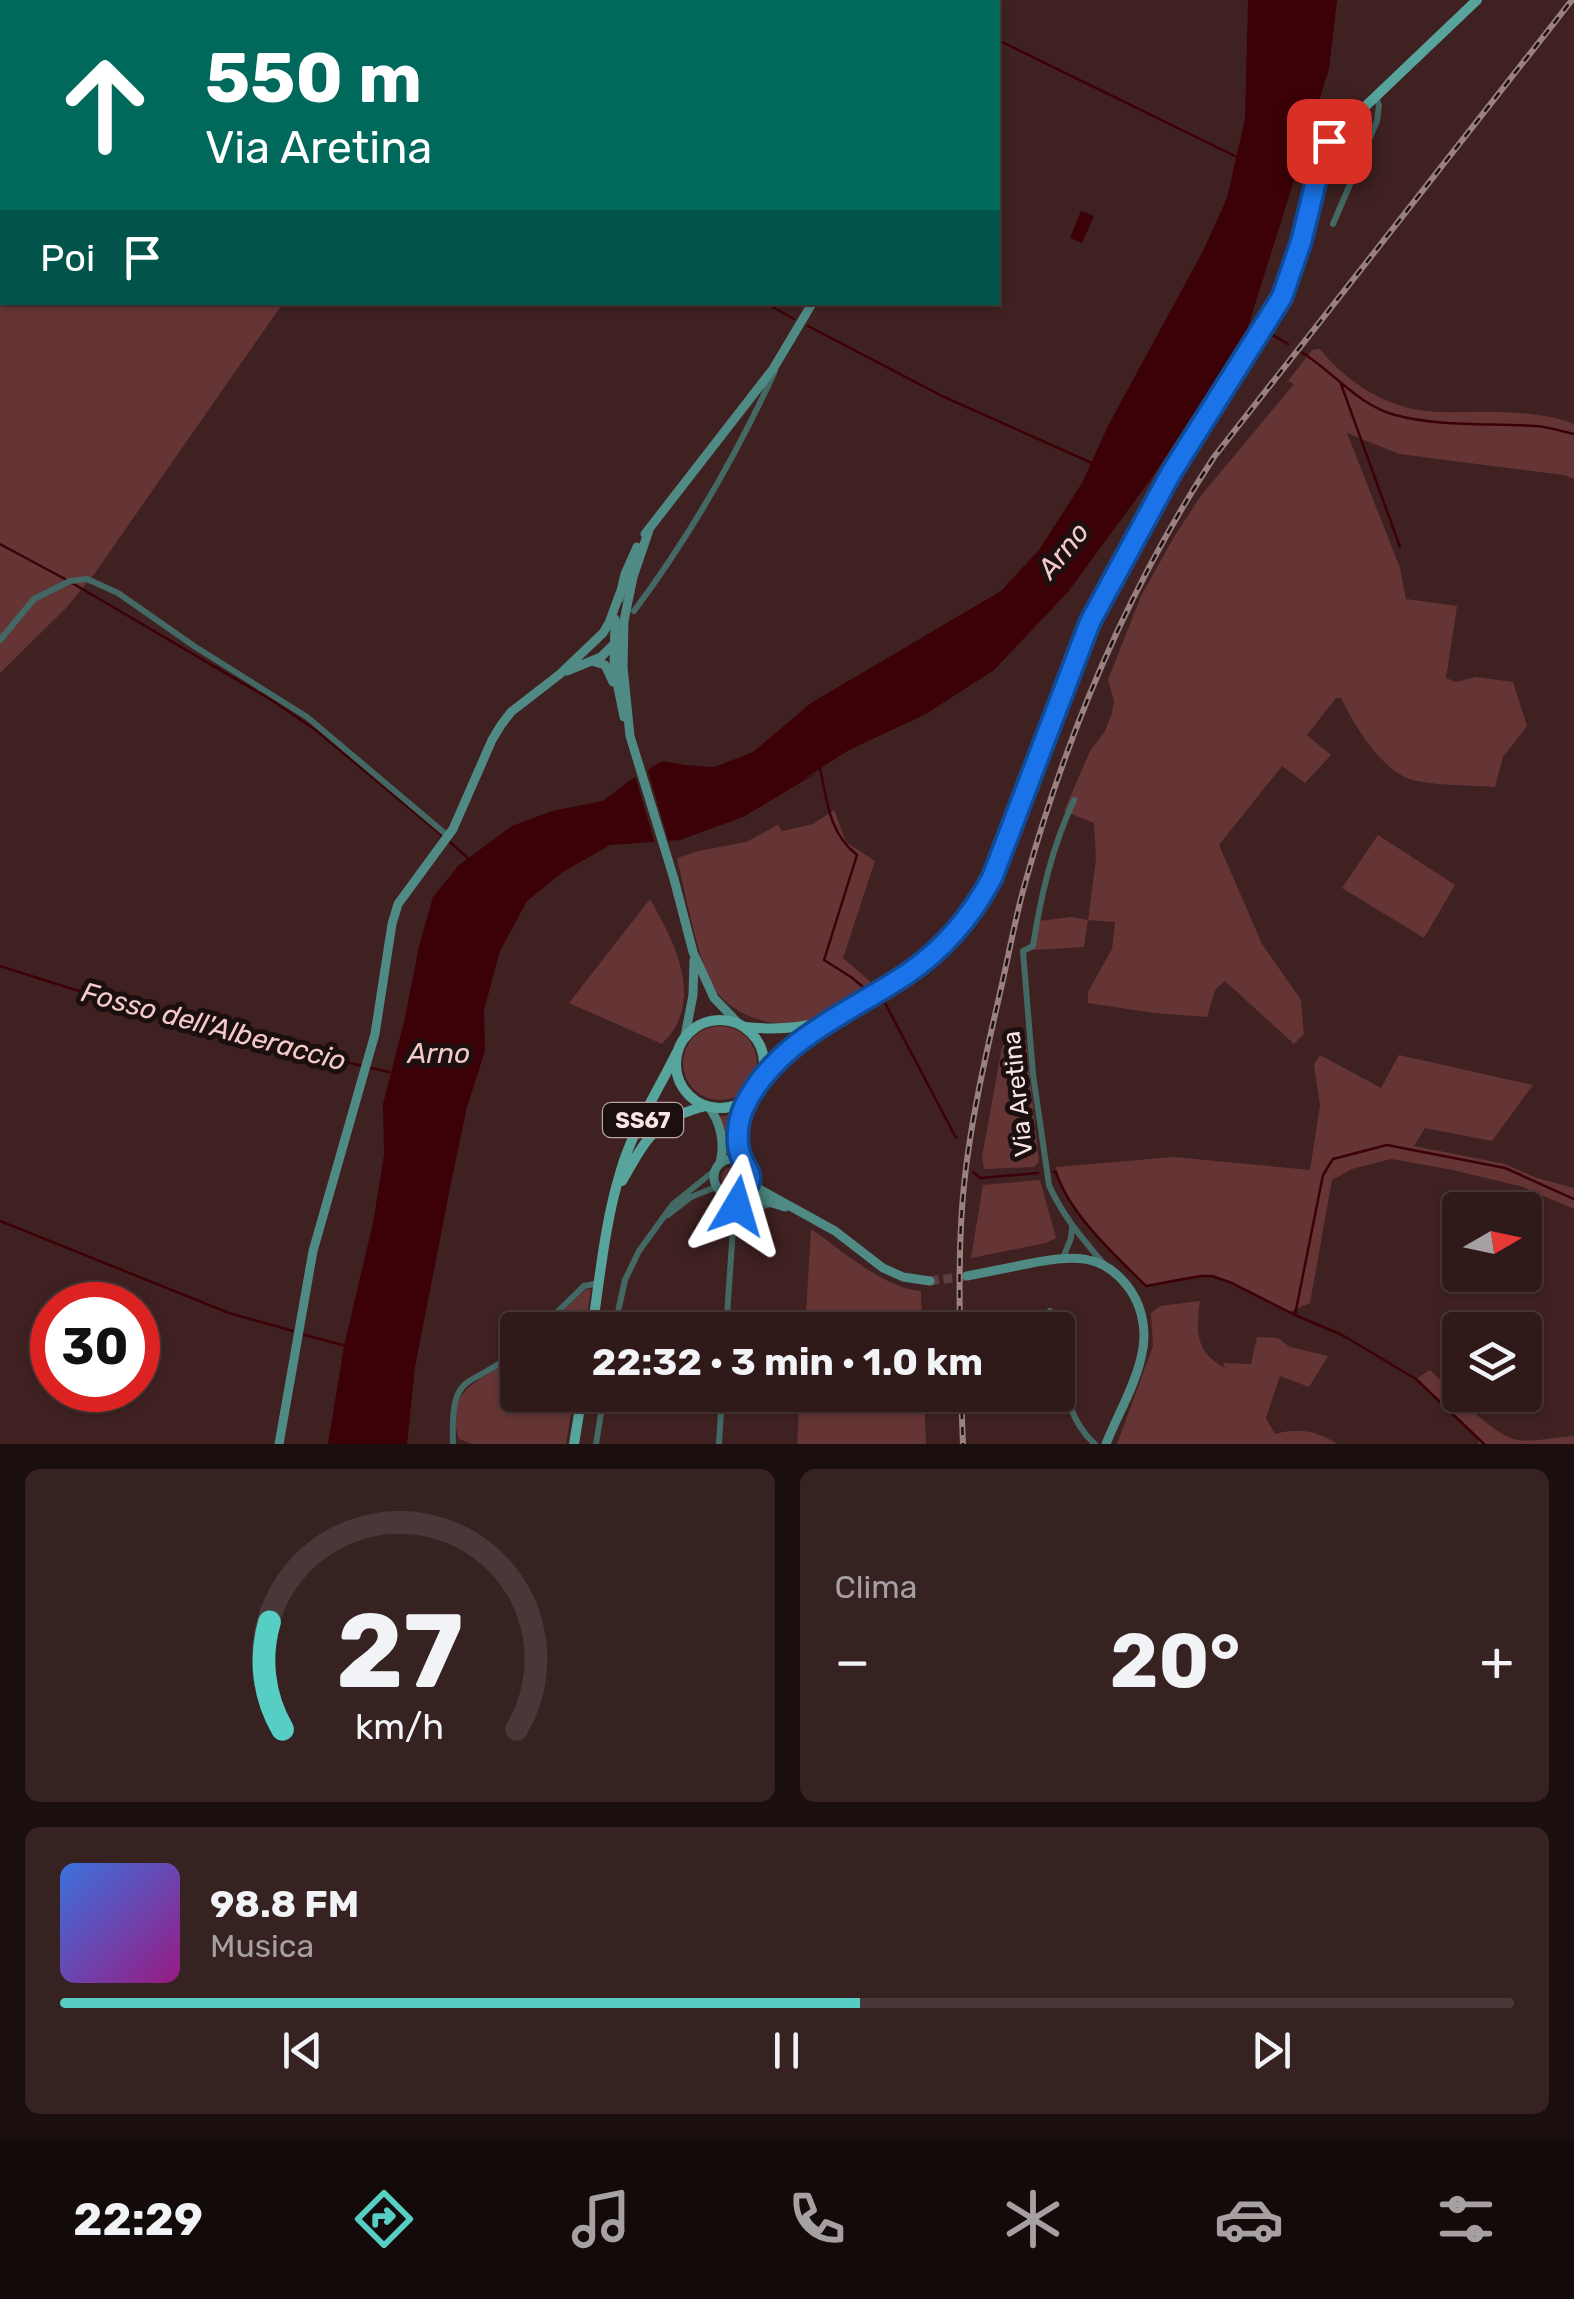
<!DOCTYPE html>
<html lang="it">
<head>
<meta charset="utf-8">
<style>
	:root { --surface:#2f1919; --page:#372222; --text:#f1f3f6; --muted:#a7a0a2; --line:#4a3838; --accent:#56cec3 }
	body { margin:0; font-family:Rubik,sans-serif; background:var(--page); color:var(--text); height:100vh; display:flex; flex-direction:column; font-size:38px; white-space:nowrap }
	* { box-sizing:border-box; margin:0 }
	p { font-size:32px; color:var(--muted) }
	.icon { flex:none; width:55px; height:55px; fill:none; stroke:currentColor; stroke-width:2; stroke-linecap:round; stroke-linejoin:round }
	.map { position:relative; height:1444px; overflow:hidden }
	.panel { display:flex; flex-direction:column; gap:25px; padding:25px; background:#1a0e0e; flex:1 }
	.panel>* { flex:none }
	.top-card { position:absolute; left:0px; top:0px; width:1000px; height:305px; box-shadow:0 2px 8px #0004,0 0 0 2px var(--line); background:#00695c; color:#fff; overflow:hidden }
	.needle { width:65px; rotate:81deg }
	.fabs { position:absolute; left:1442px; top:1192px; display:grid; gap:20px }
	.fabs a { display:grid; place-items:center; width:100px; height:100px; border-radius:10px; background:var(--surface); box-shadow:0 2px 8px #0004,0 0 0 2px var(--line); font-size:50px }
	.speed { position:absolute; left:30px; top:1282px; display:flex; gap:20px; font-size:50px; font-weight:700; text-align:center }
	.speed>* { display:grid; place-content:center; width:130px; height:130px; border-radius:50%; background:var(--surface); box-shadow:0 2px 8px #0004,0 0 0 2px var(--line); line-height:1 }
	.speed .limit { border:15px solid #d22; background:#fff; color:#111 }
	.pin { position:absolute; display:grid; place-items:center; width:85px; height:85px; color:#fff; margin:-42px; border-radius:20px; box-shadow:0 5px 15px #0006 }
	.me { position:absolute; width:110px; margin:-55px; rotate:7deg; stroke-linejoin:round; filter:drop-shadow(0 0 8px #0008) }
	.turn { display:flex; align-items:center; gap:35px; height:210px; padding:0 40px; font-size:45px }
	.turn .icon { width:130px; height:130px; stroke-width:2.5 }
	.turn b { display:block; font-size:70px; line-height:85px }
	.then { display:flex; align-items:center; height:95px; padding:0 40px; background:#0003; gap:20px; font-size:38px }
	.big { font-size:75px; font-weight:700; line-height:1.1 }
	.panel .widget { flex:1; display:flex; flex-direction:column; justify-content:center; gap:15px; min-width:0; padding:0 35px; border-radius:15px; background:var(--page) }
	.panel .dial { align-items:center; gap:0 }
	.dial svg { height:260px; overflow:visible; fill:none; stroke:var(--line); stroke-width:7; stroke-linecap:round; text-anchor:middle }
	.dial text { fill:var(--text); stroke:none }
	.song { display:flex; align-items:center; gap:30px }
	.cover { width:120px; height:120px; border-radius:15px; background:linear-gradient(135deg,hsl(220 70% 55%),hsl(310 70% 35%)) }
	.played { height:10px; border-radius:5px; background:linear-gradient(90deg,var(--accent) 55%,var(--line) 55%) }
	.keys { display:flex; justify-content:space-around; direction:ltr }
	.heat { display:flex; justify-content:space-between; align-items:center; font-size:55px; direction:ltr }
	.panel .tiles { flex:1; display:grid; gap:25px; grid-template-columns:1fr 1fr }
	.widget:last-child { grid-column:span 2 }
	.trip { position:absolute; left:500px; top:1312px; width:575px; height:100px; border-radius:10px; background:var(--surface); box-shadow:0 2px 8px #0004,0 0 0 2px var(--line); font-weight:700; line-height:100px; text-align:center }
	.tabs { display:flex; height:160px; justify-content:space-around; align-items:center; background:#130a0a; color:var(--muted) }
	.tabs .icon { width:70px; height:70px }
	.tabs .on { color:var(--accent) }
	.tabs b { font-size:45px; color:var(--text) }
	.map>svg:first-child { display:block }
</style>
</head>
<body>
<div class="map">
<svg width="1574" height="1444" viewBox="0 0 1574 1444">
	<rect width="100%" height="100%" fill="#3f2121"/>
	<path fill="#653535" d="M0 0H499L497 2H2V302L283 303 95 573 67 607 0 673Z
		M1320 349C1344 379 1379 403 1418 410 1443 414 1471 411 1497 412 1523 413 1549 414 1574 424V479L1564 475 1399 454 1347 433 1400 568 1406 599 1457 606 1446 678 1456 682 1476 677 1513 682 1527 726 1503 757 1495 787C1470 785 1442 786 1417 781 1383 775 1355 726 1341 698H1336L1307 735 1331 755 1305 783 1282 766 1219 845 1262 944 1301 1000 1304 1034 1294 1044 1225 981 1215 990 1207 1017 1154 1013 1088 1003V992L1112 949 1115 922 1088 920 1084 947 1034 950 1038 921 1072 917 1088 920 1096 859 1094 823 1064 811 1090 751 1105 731 1112 713 1114 701 1108 680 1141 596 1174 537 1200 497 1294 384 1288 381 1312 350Z
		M834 810 846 842 875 861 843 958 873 984C853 996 821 1020 798 1023 768 1027 734 1015 716 991 700 970 684 887 677 858L699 851 746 842 778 825 782 831 813 824Z
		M1378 835 1455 885 1424 938 1342 888Z
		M650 899C670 935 698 984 676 1026 673 1032 666 1039 662 1044L569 1003Z
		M683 1063a37 37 0 1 1 74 0a37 37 0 1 1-74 0Z
		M1015 1032 1026 1038 1039 1162 1034 1167 984 1169 982 1157 1002 1047Z
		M1320 1055 1381 1088 1399 1055 1533 1085 1492 1141 1425 1128 1414 1146 1505 1164 1537 1178 1574 1188V1209L1523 1187 1453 1170 1391 1159 1352 1169 1332 1180 1310 1303 1289 1312C1265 1300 1228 1275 1201 1276 1183 1276 1164 1282 1146 1286 1118 1259 1060 1206 1056 1167L1174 1157 1310 1170 1320 1105 1314 1065Z
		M738 1113 734 1133 737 1154H726L719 1117Z
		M721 1178a11 11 0 1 1 22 0a11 11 0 1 1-22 0Z
		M1040 1180 1056 1238 1046 1243 971 1258 983 1185Z
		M811 1229C840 1249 885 1289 921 1291L922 1330H805Z
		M591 1289 585 1330H543L585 1290Z
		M1200 1301C1196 1332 1195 1352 1225 1368L1223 1363 1251 1364 1257 1337 1278 1338 1290 1347 1328 1356 1309 1387 1280 1376 1266 1418 1275 1434C1298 1428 1316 1430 1337 1444H1117L1153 1346 1151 1313 1160 1306Z
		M517 1355 518 1395H574L566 1444H472L459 1439C441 1386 487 1380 517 1355Z
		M1430 1370C1451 1389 1492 1436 1518 1440 1536 1442 1556 1437 1574 1436V1444H1478L1479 1439 1416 1379Z
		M800 1395H924L926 1444H797Z"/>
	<path fill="#3c0007" d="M1248 0H1337L1329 69 1246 333 1153 476 1068 592 994 670 926 714 849 750 802 780 820 771 743 817 680 840 610 845 563 872 527 901 500 951 484 1010 485 1051 467 1107 452 1178 415 1367 407 1444H328L344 1346 373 1223 384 1155 383 1104 405 1018 419 946 433 897 459 865 512 826 552 811 603 801 629 781 662 761 684 765 715 767 753 752 811 703 1001 591 1039 550 1082 483 1108 426 1204 249 1227 198 1245 119Z
		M1081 211 1094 216 1082 243 1070 238Z"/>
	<path fill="#3f2121" d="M646 764 670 846 656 847 634 772Z"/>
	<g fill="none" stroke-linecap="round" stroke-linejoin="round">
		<path stroke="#3c0007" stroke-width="2.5" d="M268 0 269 2
			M915 0 920 2
			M998 40 1239 158
			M764 302 794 319
			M808 326 942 396 1094 464
			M1269 333 1288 344
			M1298 350C1331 369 1357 405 1395 415 1439 427 1491 423 1536 426 1548 427 1561 431 1574 434
			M1341 384 1400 547
			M0 544 65 579
			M72 583 273 701 317 731 444 837
			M820 768C827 801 829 833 857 855L824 960 851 977 868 991
			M450 842 470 860
			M0 966C128 1008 258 1043 389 1072
			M884 1001 956 1138
			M973 1172 980 1178 1038 1173
			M1054 1172H1056C1070 1215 1114 1254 1146 1286L1201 1276H1212L1232 1283 1295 1315 1342 1335 1416 1379 1484 1444
			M0 1221 229 1313 293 1331
			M1295 1315 1323 1175 1333 1159 1387 1145 1505 1168 1574 1199
			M301 1334 346 1346"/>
		<path stroke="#5b3e3e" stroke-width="9" stroke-dasharray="9 4.5" stroke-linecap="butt" d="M930 1281 967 1276"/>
		<path stroke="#446864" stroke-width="6" d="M1333 224 1377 121 1379 105 1375 96
			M634 611C690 536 736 456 775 371
			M0 640 34 599 70 581 87 579 118 593 194 646 307 717 448 836
			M1074 800C1052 847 1041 895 1033 946L1023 951 1033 1074 1049 1185C1062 1215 1082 1238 1103 1263
			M723 1193 730 1207 732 1220
			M668 1215 691 1197 716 1187
			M735 1233C743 1217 752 1209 770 1204
			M1063 1258 1071 1238 1072 1227
			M1050 1311 1052 1330
			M539 1330 584 1286 599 1283
			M614 1330 625 1280 639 1251 673 1204 714 1171
			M726 1330 733 1228 740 1193
			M1058 1362C1064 1390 1072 1425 1095 1444
			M453 1444C450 1366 470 1391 518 1350
			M596 1444 604 1395
			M719 1444 722 1395"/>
		<path stroke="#4f8a84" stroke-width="9" d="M967 2 969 0
			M649 530 633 577 624 621 623 667 630 736 674 879 693 952 714 998 739 1024
			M645 534 773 369 813 302
			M619 599 625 574 637 547
			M615 619 614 667 624 717
			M592 661 605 665 613 682
			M567 671 601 657 614 644
			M685 1036 693 995 694 960
			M708 1106C721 1122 725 1144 720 1163
			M714 1177a18 18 0 1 1 36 0a18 18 0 1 1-36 0Z
			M743 1163C736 1136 738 1118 752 1094
			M750 1175 759 1189 835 1231 883 1268 903 1277 930 1281
			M740 1193 785 1207
			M967 1276C987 1272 1007 1268 1027 1264 1070 1256 1103 1250 1131 1291 1144 1311 1147 1336 1141 1358 1134 1388 1117 1416 1106 1444
			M279 1444 313 1251 375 1034 392 924 398 904 453 829 492 740 501 725 511 712 560 674 603 633 609 623 620 593"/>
		<path stroke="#56a49c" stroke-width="10" d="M676 1064a44 44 0 1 1 88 0a44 44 0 1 1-88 0Z
			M745 1027C773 1030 796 1029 822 1022
			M757 1086C771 1070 783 1054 800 1041 843 1007 894 987 936 951 960 931 977 906 993 878L1090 622 1171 473 1282 297 1301 242 1322 157 1329 141 1477 0
			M622 1181C646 1139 656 1118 706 1106
			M592 1330C600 1277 605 1221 621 1170 633 1129 658 1091 677 1052
			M574 1444 582 1395"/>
		<defs>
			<path id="rail" d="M960 1330C959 1282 959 1233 964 1185 971 1117 987 1050 1002 984 1010 949 1016 914 1026 880 1068 730 1129 587 1214 457L1572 0
				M961 1395 963 1444"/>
		</defs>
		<use href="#rail" stroke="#9a8180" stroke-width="6"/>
		<use href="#rail" stroke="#1c0f0f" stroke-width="2.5" stroke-dasharray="8" stroke-linecap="butt"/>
	</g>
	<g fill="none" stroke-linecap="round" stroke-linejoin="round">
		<defs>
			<path id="route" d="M737 1206C740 1195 748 1188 750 1180 751 1171 744 1166 742 1159 735 1143 737 1123 744 1107 776 1040 849 1013 907 974 944 949 971 917 992 878L1090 622 1171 473 1282 297 1301 242 1322 157 1329 141"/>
		</defs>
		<use href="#route" stroke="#114b97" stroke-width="25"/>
		<use href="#route" stroke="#1a73e8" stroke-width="18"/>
	</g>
	<g text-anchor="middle" stroke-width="10" stroke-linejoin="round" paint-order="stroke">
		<rect fill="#1c0f0f" stroke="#b7a5a3" stroke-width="2.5" x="603" y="1103" width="80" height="34" rx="8"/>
		<g font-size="22" font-weight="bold" fill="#f9e5e3">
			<text x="643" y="1128">SS67</text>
		</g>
		<g font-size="25" fill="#f9e5e3" stroke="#1c0f0f">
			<text transform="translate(1017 1094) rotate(-96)" y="9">Via Aretina</text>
		</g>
		<g font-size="28" font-style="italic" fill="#f4cac8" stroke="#1c0f0f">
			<text transform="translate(1063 550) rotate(-51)" y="10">Arno</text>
			<text transform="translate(214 1026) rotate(15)" y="10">Fosso dell'Alberaccio</text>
			<text x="439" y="1063">Arno</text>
		</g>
	</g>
</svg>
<div class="fabs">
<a><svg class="needle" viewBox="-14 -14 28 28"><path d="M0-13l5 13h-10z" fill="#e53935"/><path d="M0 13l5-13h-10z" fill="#a7a0a2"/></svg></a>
<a><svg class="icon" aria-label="layers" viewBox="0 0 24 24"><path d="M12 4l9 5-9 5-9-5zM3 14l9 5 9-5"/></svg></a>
</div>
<div class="speed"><div class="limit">30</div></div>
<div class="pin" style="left:1329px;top:141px;background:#d93025"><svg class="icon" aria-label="arrive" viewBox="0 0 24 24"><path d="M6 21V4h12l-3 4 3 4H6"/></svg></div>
<svg class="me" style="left:737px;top:1206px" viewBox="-20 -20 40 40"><path d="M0-17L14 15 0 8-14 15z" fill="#1a73e8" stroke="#fff" stroke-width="4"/></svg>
<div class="trip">22:32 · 3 min · 1.0 km</div>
<div class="top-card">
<div class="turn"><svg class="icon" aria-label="ahead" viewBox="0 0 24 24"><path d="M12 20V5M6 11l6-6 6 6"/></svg><div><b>550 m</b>Via Aretina</div></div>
<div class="then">Poi<svg class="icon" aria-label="arrive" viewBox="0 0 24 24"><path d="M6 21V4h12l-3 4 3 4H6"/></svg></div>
</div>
</div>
<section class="panel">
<div class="tiles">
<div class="widget dial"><svg viewBox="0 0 100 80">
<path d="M14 69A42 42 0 1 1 86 69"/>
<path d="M14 69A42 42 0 0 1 10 36" stroke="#56cec3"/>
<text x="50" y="56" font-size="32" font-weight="700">27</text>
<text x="50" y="72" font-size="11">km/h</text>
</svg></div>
<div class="widget"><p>Clima</p>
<div class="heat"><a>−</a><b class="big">20°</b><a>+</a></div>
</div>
<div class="widget">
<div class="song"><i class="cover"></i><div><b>98.8 FM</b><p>Musica</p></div></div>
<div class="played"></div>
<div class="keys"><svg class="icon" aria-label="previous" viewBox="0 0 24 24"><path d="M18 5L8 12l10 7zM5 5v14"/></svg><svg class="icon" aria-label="pause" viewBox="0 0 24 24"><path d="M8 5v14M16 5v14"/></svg><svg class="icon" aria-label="next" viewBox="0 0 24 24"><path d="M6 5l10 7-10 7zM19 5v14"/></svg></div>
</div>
</div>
</section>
<nav class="tabs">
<b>22:29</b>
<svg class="icon on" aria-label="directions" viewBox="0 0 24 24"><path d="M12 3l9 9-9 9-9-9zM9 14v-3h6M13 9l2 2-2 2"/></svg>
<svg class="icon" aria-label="music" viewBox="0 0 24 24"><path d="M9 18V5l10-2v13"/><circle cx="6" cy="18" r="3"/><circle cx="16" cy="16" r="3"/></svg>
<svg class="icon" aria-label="phone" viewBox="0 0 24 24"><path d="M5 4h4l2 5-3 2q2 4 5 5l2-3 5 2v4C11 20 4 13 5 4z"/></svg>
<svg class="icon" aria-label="climate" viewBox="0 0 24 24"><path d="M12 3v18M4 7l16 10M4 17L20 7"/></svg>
<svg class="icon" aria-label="car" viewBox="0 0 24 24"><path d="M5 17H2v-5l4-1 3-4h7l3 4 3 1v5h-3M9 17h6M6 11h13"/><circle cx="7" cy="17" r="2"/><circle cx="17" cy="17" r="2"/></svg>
<svg class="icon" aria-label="filters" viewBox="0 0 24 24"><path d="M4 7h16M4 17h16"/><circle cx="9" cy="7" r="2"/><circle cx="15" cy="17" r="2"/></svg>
</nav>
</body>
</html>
